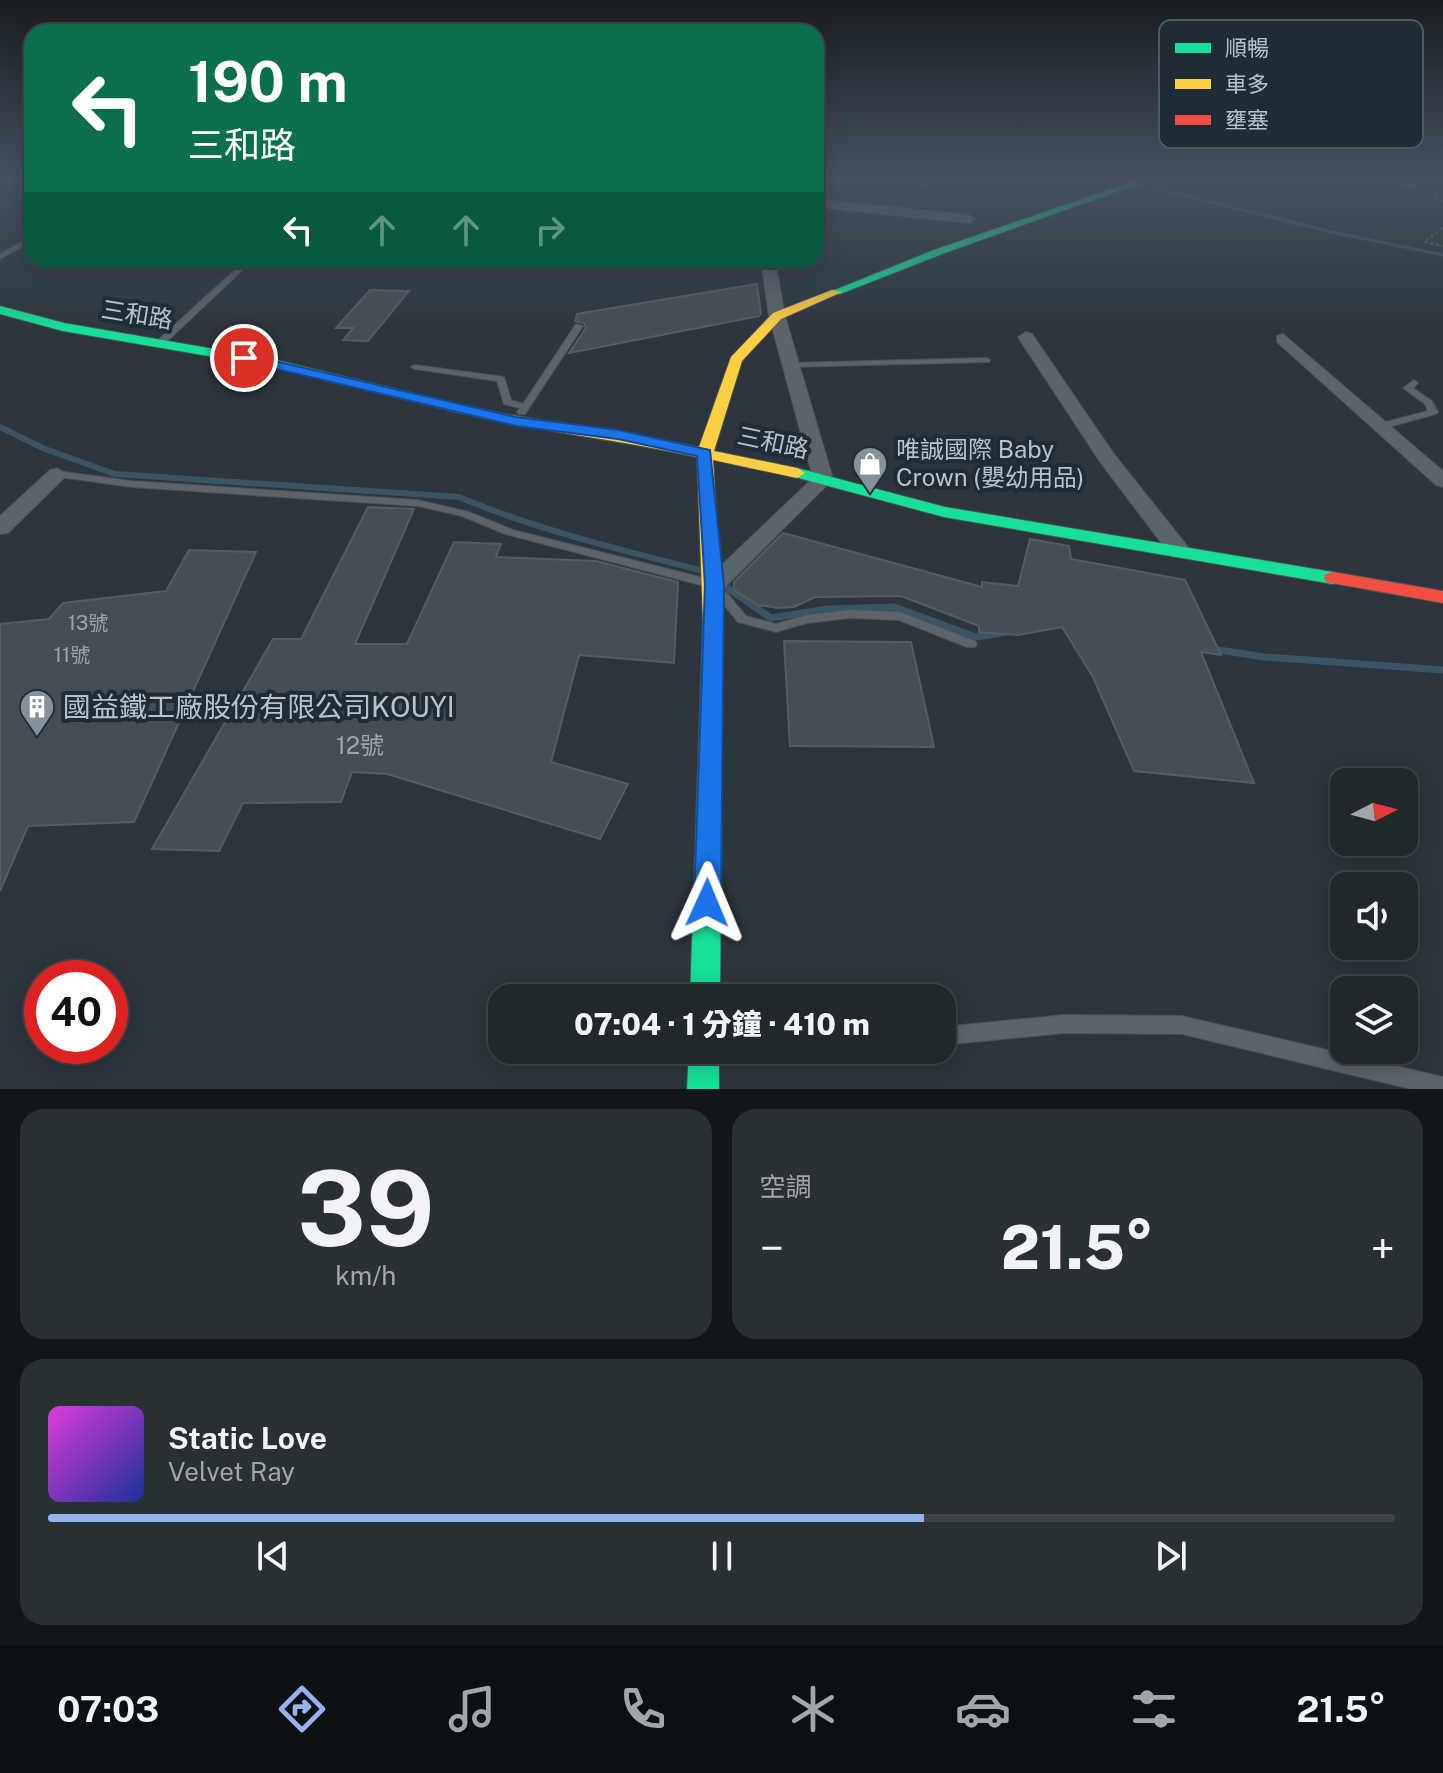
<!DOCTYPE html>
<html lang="zh-TW">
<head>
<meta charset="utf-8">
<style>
	:root { --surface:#21282c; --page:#293034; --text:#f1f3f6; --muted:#a2a6a9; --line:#3e4448; --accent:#95b2f1 }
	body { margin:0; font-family:"Public Sans","Noto Sans TC",sans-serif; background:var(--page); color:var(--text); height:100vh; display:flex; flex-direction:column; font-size:30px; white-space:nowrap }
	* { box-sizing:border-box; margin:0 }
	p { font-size:26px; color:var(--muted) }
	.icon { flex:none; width:44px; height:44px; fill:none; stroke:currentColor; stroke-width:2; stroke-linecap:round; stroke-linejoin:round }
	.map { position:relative; height:1089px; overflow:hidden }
	.drawer { display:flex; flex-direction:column; gap:20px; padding:20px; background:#121618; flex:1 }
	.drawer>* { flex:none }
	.guide { position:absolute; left:24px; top:24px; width:800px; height:244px; border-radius:24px; box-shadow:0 4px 20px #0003,0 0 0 2px var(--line); background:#0b6e4f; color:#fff; overflow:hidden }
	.needle { width:52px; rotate:84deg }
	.tools { position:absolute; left:1330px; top:768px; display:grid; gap:16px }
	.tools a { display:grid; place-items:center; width:88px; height:88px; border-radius:16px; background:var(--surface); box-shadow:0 4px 20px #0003,0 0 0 2px var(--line); font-size:40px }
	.speed { position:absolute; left:24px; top:960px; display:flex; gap:16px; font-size:40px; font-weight:700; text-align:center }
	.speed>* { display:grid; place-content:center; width:104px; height:104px; border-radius:50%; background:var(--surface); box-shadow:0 4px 20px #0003,0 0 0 2px var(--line); line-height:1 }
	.speed .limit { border:12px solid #d22; background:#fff; color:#111 }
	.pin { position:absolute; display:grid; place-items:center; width:68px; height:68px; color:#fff; margin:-34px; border:4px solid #fff; border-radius:50%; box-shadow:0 2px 8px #0007 }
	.me { position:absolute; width:88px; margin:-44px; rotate:1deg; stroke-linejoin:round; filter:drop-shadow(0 0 6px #0008) }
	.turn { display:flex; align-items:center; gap:28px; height:168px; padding:0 32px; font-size:36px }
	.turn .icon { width:104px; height:104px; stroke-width:2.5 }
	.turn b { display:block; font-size:56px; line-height:68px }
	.lanes { display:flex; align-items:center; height:76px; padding:0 32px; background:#0003; justify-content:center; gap:40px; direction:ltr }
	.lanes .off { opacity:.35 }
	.big { font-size:60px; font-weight:800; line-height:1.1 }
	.drawer .tile { flex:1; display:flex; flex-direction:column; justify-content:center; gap:12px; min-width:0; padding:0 28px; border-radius:24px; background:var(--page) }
	.drawer .dial { align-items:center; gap:0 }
	.dial b { font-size:104px; line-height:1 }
	.song { display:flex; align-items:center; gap:24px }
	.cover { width:96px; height:96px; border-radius:12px; background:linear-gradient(135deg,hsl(300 70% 55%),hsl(230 70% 35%)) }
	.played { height:8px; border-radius:4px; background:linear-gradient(90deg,var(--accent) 65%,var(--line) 65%) }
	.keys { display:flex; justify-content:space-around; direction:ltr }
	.heat { display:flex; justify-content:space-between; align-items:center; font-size:44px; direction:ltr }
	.drawer .tiles { flex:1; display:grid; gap:20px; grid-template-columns:1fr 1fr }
	.tile:last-child { grid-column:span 2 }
	.trip { position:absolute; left:488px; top:984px; width:468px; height:80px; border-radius:24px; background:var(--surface); box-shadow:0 4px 20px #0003,0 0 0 2px var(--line); font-weight:800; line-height:80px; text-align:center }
	.menu { display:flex; height:128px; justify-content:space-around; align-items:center; background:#0d1012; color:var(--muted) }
	.menu .icon { width:56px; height:56px }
	.menu .on { color:var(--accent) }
	.menu b { font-size:36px; color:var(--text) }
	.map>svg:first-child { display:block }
</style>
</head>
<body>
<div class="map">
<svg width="1443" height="1089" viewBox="0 0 1443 1089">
	<rect width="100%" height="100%" fill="#2c353b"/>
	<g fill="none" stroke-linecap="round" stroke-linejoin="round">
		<path stroke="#3b5465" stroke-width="3" d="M1117 179 1327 231 1443 255"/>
		<path stroke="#3b5465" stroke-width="6" d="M0 427 45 449 115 474 459 497C538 530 621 550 704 571"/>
		<path stroke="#3b5465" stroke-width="7" d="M726 587 771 618 828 609 894 607 976 637 1007 632
			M1212 649 1265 657 1443 670"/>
	</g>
	<path fill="#454d52" stroke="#545c63" stroke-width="2" d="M757 284 761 314 759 316 569 353 586 328 584 323 575 321 577 314Z
		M370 290 409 291 368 341 343 340 353 328H336Z
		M368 507 414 509 355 644H407L454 542 501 544 496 557 596 561 678 582 674 663 579 655 551 762 628 784 600 839 387 774 352 772 341 802 243 803 219 851 152 849 273 639H301Z
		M783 533 982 587V582L1018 586 1030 539 1069 546 1071 559 1185 580 1221 655 1201 652 1254 783 1134 771 1093 677 1062 627 1018 635 979 632V626L901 596 815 597 794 607 778 608 758 605 734 590V582Z
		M189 550 256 552 134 822 28 826 0 891V624L49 619 63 603 166 591Z
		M784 641 911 642 934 747 790 746Z"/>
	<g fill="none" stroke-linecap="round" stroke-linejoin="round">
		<defs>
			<path id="lane" d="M907 179H915L930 184 927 186Z
				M32 236V241L0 259V254Z
				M246 260H253L163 345H157V341Z
				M576 324 583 326 525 414H519L517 412 520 408 504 404 497 381 415 369 411 367 415 365 504 377 511 400 523 404Z
				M986 358 990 360 989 362 790 367 786 365 790 363Z
				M1414 380 1418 383 1413 388 1432 401 1438 412 1436 414 1381 429 1378 428V424L1428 411 1425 404 1403 388Z
				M57 471 131 481 418 500 469 512 513 530 716 581 718 584 712 588 505 534 462 516 418 506 131 487 53 476 52 474 53 472Z
				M723 592 727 593 746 616 776 624 807 615 850 610 900 612 975 641 977 644 975 647H967L899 620 850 618 807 623 776 632 738 622 717 596Z
				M1065 1015 1182 1016 1443 1077V1089H1411L1182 1034 1065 1033 942 1045V1027Z
				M709 1050H760L758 1057C745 1062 723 1064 710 1059Z"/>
			<path id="street" d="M1397 179H1409L1419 187 1409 189Z
				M816 199 969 215 975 219 969 223 816 207Z
				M761 260H775L785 316 833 479 722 590H706L702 585 706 580 813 478 769 316Z
				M1026 332 1032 334 1114 454 1188 547 1191 552 1188 557H1172L1100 462 1018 337Z
				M1283 334 1443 471V487L1436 485 1277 342V336Z
				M57 468 67 474 64 478 8 533 0 534V516L50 470Z"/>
			<path id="fast" d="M1140 179H1152L942 254 840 294 830 292 934 250Z
				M0 306 64 323 272 359 457 404 459 407 452 411 272 367 63 331 0 314Z
				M797 468 945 507 1333 572 1342 578 1333 584 944 517 791 476 789 473 791 470Z
				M713 615 720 617 723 622 720 998H690L703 622 706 617Z
				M689 1050H719V1089H687Z"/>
			<path id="slow" d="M832 290 842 292 781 319 742 361 714 451 797 468 805 473 797 478 713 460 723 622 720 627H706L703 622 697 457C614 439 529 430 447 410L445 407 452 403C534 422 617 430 699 447L731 357 773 313Z"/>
			<path id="jam" d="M1333 572 1443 591V603L1326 582 1324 578 1326 574Z"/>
		</defs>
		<use href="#lane" stroke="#4a5155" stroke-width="2"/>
		<use href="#street" stroke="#4a5155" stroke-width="2"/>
		<use href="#fast" stroke="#4a5155" stroke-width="2"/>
		<use href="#slow" stroke="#4a5155" stroke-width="2"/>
		<use href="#jam" stroke="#4a5155" stroke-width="2"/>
		<path stroke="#5f676c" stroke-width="2" stroke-dasharray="3 3" stroke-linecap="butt" d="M1435 197 1443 201
			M1443 228 1424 242 1443 246"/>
		<use href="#lane" fill="#5c6369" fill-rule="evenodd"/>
		<use href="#street" fill="#5c6369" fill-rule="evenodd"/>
		<use href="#fast" fill="#16e098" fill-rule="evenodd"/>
		<use href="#slow" fill="#ffcf43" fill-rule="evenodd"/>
		<use href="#jam" fill="#f24e42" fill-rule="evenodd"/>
	</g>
	<linearGradient id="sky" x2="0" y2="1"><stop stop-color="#181d20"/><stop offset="0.54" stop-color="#455160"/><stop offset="1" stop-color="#455160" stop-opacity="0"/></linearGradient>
	<rect width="1443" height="331" fill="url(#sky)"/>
	<path fill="#1a73e8" stroke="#114b97" stroke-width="2" d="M244 354 516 417 618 430 710 450 724 585 721 903 717 911 707 915 698 911 694 903 705 585 697 456 618 439 516 426 239 360V355Z"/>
	<defs>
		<symbol id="shop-pin" viewBox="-11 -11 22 30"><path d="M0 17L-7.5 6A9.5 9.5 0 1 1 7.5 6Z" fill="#869199" stroke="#1f2c36"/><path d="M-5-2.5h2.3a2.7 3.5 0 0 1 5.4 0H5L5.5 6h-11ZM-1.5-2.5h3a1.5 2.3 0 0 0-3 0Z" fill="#fff"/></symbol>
		<symbol id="building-pin" viewBox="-11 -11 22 30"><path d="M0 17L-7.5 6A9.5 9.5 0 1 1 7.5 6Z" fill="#869199" stroke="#1f2c36"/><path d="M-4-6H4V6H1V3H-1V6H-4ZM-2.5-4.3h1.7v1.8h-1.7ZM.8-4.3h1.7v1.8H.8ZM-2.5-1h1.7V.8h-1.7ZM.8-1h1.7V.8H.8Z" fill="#fff"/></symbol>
	</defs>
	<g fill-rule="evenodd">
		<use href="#shop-pin" x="850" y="444" width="40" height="54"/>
		<use href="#building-pin" x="17" y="687" width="40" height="54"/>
	</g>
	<g text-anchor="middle" stroke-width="8" stroke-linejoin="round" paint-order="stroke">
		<g font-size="20" fill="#9aa5ad">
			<text x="88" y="630">13號</text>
			<text x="72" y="662">11號</text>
		</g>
		<g font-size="24" fill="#b7c2cb" stroke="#1f2c36">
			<text transform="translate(137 315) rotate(9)" y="8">三和路</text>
			<text transform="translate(773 443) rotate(12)" y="8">三和路</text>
		</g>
		<g font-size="24" fill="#b7c2cb" stroke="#1f2c36" text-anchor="start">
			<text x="896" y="458">唯誠國際 Baby<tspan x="896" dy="28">Crown (嬰幼用品)</tspan></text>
		</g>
		<g font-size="24" fill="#9aa5ad">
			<text x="360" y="754">12號</text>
		</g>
		<g font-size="28" fill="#b7c2cb" stroke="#1f2c36" text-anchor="start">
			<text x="63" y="717">國益鐵工廠股份有限公司KOUYI</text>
		</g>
	</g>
	<rect x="1159" y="20" width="264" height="128" rx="12" fill="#1f2c36" stroke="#4d5963" stroke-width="2"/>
	<rect x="1175" y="43" width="36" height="10" fill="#16e098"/>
	<rect x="1175" y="79" width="36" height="10" fill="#ffcf43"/>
	<rect x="1175" y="115" width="36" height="10" fill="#f24e42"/>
	<g font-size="22" fill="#b7c2cb">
		<text x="1225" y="56">順暢</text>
		<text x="1225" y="92">車多</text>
		<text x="1225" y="128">壅塞</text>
	</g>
</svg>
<div class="tools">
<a><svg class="needle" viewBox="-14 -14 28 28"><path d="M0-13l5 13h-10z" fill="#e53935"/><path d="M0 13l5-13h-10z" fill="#a2a6a9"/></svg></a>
<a><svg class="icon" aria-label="sound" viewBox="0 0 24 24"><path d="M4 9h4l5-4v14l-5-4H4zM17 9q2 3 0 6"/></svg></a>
<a><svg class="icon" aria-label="layers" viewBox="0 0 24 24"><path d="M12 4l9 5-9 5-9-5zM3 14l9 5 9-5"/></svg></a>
</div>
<div class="speed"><div class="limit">40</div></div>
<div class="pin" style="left:244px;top:358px;background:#d93025"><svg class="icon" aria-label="arrive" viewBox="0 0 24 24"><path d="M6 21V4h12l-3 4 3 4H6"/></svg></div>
<svg class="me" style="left:707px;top:903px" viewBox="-20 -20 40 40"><path d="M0-17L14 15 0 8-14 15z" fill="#1a73e8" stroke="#fff" stroke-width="4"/></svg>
<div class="trip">07:04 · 1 分鐘 · 410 m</div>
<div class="guide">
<div class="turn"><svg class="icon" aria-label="left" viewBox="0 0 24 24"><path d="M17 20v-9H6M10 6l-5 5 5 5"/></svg><div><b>190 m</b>三和路</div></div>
<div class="lanes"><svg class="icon" aria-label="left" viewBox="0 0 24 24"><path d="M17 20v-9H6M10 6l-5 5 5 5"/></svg><svg class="icon off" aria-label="ahead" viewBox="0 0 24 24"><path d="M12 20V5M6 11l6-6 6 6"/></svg><svg class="icon off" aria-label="ahead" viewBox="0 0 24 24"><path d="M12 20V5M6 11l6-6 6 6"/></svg><svg class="icon off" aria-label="right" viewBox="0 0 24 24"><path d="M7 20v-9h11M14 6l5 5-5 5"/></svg></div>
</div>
</div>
<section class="drawer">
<div class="tiles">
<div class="tile dial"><b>39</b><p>km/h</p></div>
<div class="tile"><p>空調</p>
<div class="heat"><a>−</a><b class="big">21.5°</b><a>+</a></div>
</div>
<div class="tile">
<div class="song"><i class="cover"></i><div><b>Static Love</b><p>Velvet Ray</p></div></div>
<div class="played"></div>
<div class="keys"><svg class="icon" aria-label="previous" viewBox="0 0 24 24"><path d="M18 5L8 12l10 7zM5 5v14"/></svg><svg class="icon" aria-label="pause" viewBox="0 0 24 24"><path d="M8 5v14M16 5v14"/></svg><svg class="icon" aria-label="next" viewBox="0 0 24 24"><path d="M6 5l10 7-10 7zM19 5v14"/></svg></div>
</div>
</div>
</section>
<nav class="menu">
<b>07:03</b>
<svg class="icon on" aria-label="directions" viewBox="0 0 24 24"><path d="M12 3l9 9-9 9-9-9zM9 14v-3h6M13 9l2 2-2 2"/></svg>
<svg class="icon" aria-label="music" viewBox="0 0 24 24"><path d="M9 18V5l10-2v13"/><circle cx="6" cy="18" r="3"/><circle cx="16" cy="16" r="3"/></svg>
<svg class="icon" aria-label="phone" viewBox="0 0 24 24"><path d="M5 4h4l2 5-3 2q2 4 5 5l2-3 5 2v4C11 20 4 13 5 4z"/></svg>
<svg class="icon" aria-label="climate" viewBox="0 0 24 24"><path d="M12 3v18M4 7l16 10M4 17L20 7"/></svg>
<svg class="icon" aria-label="car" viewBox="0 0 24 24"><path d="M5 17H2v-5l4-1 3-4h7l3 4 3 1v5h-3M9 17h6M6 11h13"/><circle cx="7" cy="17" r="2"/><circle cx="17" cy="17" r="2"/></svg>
<svg class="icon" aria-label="filters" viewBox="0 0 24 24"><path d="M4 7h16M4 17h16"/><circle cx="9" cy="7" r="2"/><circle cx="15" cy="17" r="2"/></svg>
<b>21.5°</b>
</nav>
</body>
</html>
